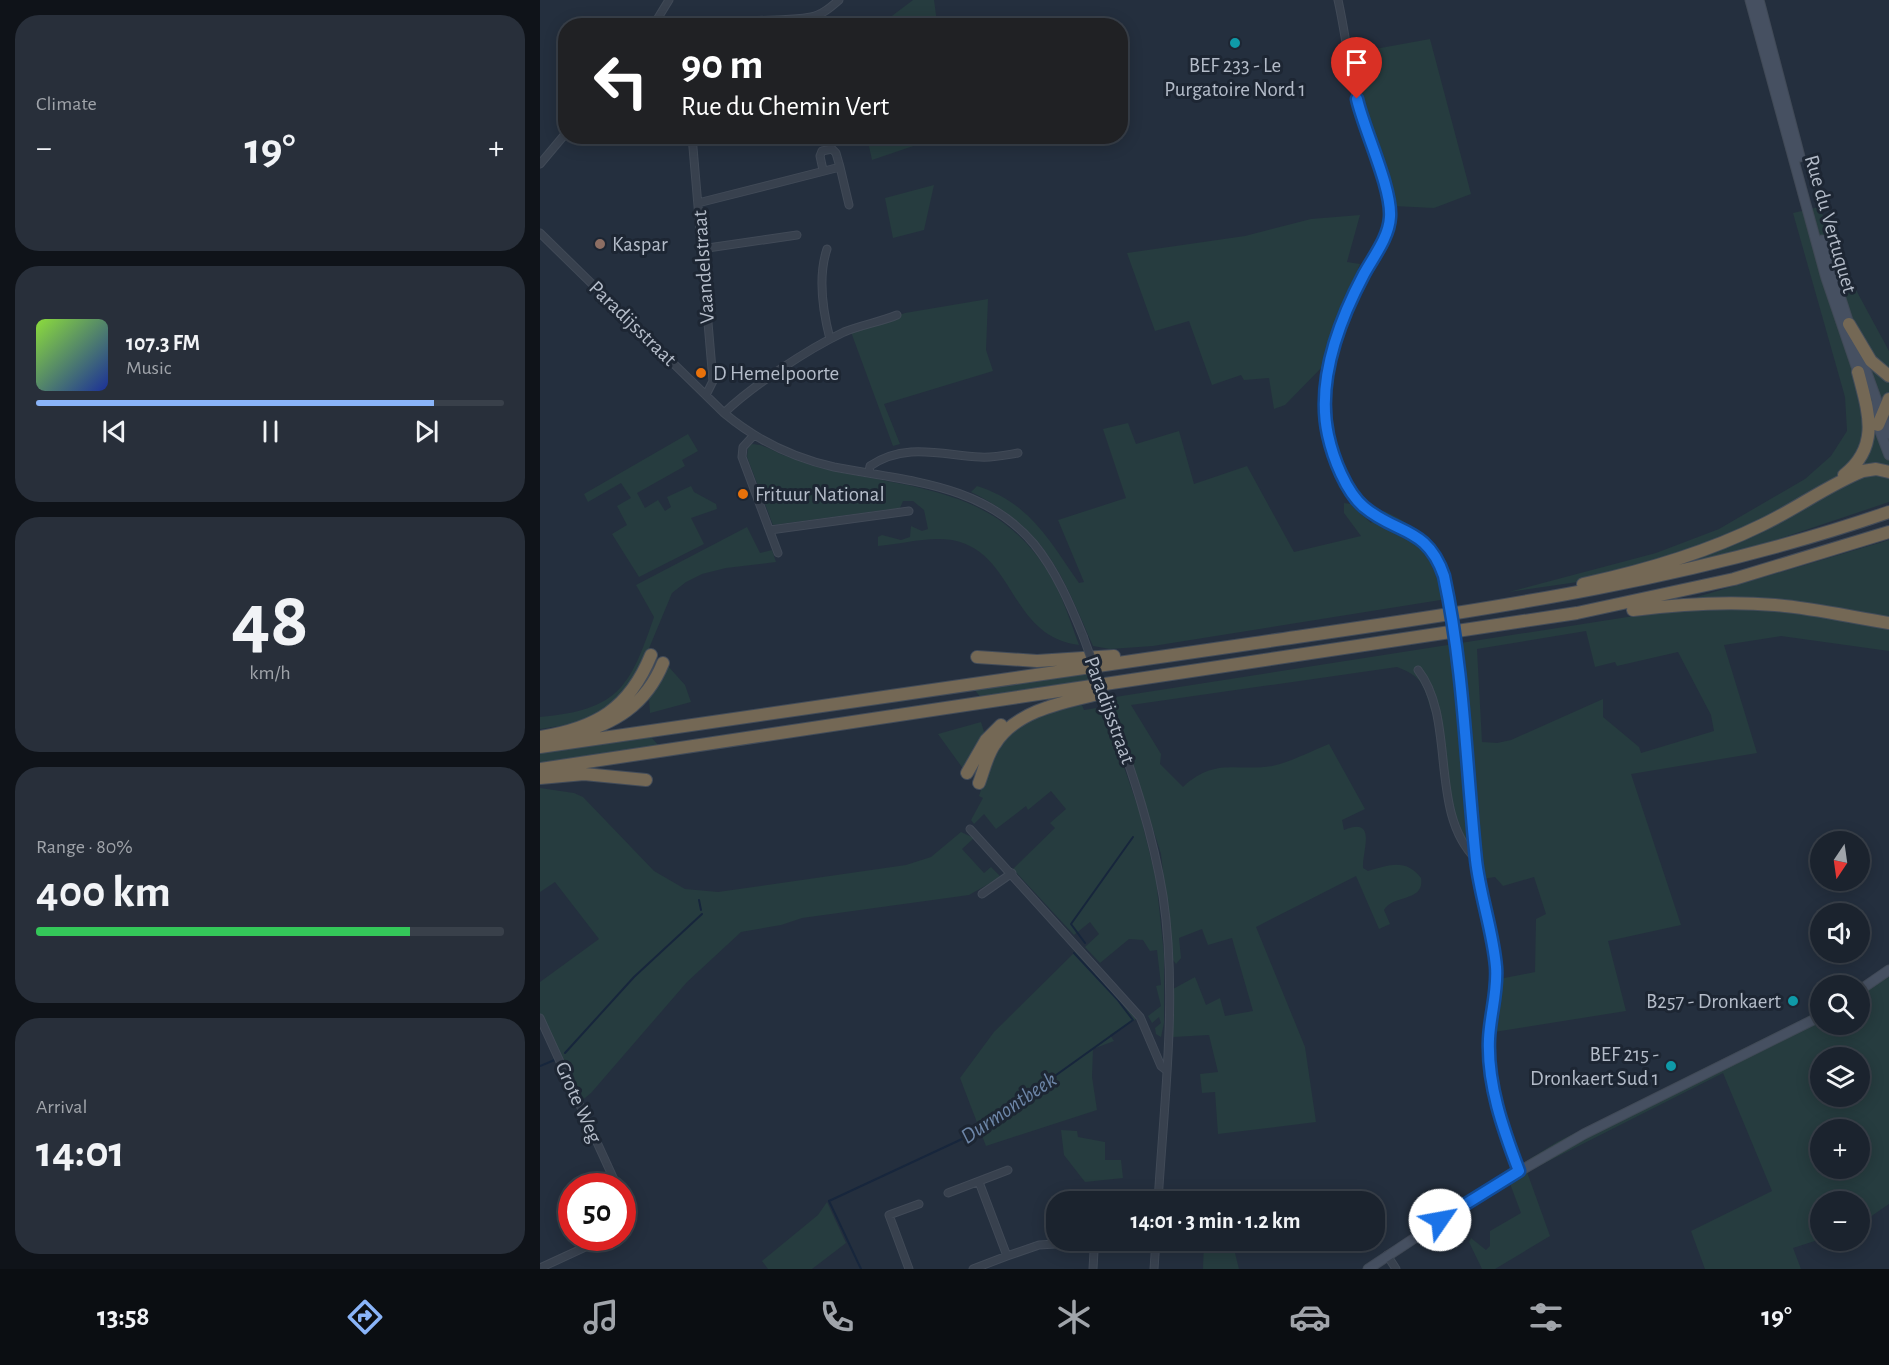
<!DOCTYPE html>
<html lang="en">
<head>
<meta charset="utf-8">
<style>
	:root { --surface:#1b232e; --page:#282f3a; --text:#f1f3f6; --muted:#a0a4aa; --line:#39404a; --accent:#8ab4f8 }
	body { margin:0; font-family:"Alegreya Sans",sans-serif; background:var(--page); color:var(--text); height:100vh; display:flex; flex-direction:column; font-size:22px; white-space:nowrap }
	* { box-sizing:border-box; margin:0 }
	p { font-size:20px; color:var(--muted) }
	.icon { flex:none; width:33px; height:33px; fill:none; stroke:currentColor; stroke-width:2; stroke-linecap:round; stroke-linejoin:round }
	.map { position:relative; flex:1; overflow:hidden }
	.sheet { display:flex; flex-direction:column; gap:15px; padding:15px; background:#0f1319; width:540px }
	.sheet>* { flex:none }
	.hud { position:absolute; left:18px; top:18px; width:570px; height:126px; border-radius:24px; box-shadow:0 3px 15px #0003,0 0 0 2px var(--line); background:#202124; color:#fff; overflow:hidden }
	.needle { width:39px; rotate:193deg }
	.tools { position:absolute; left:1270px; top:831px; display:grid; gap:12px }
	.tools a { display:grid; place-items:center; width:60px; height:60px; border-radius:50%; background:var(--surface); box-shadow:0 3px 15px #0003,0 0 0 2px var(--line); font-size:30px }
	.speed { position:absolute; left:18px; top:1173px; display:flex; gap:12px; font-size:30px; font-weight:700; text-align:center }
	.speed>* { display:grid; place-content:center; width:78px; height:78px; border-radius:50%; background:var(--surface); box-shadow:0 3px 15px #0003,0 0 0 2px var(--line); line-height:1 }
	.speed .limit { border:9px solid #d22; background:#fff; color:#111 }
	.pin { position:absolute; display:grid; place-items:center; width:51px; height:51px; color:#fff; margin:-62px -26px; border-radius:50% 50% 50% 0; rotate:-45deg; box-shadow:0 0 6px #0007 }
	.pin .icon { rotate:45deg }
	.me { position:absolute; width:66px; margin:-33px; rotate:57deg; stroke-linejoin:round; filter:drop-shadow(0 0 4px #0008) }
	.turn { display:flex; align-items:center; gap:21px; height:126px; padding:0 24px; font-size:27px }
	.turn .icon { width:78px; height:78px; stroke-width:2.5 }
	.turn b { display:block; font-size:42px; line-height:51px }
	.big { font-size:45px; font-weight:700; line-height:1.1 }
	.sheet .widget { flex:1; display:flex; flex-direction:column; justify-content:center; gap:9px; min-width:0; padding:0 21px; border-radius:24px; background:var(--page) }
	.sheet .dial { align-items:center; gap:0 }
	.dial b { font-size:78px; line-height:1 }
	.song { display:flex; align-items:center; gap:18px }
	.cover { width:72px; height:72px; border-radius:9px; background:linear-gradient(135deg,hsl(90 70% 55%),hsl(230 70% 35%)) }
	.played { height:6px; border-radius:3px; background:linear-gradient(90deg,var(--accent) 85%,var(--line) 85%) }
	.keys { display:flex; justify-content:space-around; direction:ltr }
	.heat { display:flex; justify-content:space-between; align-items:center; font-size:33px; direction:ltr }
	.charge { height:9px; border-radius:4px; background:linear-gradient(90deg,#34c759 80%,var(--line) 0) }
	.trip { position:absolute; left:506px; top:1191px; width:339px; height:60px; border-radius:24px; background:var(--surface); box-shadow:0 3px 15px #0003,0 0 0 2px var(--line); font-weight:700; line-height:60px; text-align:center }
	.menu { display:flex; height:96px; justify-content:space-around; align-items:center; background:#0b0e12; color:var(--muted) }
	.menu .icon { width:42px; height:42px }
	.menu .active { color:var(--accent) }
	.menu b { font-size:27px; color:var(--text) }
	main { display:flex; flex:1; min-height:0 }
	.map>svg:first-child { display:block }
</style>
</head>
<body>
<main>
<section class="sheet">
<div class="widget"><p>Climate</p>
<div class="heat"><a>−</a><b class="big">19°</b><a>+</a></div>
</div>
<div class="widget">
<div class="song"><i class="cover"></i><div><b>107.3 FM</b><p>Music</p></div></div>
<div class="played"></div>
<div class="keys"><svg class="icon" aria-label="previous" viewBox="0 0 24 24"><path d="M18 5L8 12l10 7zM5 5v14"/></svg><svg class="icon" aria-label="pause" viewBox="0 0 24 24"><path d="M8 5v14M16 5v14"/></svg><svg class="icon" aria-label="next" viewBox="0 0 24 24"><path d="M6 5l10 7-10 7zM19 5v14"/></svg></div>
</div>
<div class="widget dial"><b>48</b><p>km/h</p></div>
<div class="widget"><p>Range · 80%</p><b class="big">400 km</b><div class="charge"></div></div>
<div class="widget"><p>Arrival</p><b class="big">14:01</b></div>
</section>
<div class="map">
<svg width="1349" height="1269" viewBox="0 0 1349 1269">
	<rect width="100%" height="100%" fill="#242f3e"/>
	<path fill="#263c3f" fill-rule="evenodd" d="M373 0H394L397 22 410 21 414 25H340Z
		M890 39 931 194 894 208 853 206 819 93 813 53Z
		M327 137V136L400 137 332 160Z
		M394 185 384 230 353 238 345 198Z
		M1279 207 1316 290 1349 351V502L1224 544 1128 569 969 592 1116 553 1179 529 1265 479 1291 456 1307 431 1305 397 1253 213Z
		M820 215 807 262 820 264 792 334 785 364 745 405 734 409 729 378 704 380 701 375 672 385 649 321 615 331 587 253 705 236 771 219Z
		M448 299 446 350 453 371 344 404 360 444 353 446 311 332 365 313Z
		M588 423 596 444 639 431 654 484 707 466 754 552 821 536 804 513V503L811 504 831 523 844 511C887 531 903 552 913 598L613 646 570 649 553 646C522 574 506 529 431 492L437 486C490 503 509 540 539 583L544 582 518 520 586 498 563 429Z
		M148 434 158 451 142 460 145 466 97 493 105 508 118 500 125 511 131 507 127 497 151 486 154 492 176 504 177 509 151 518 164 544 99 577 72 534 87 525 77 506 91 498 81 483 48 502 44 494Z
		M212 444C224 444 235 452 246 456 263 462 281 469 299 472 390 490 468 494 516 586 525 604 532 626 539 645 468 636 476 552 412 540 389 536 361 544 338 546V537L342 535 361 540 370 537 371 526 382 531 388 529 384 510 373 501H363L360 508 233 525 207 457 208 448Z
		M207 527 220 553 232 550 236 562 186 568 162 574 146 582 132 593 95 682 59 714 32 724 0 729V717C79 710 90 687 114 617L96 585Z
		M1349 540V651L1241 636 1184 645 1217 753 1091 774 1141 925 1068 941 1086 1011 954 1032C953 1069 960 1102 972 1137L966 1140 949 1084 954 980 995 972 996 919 1006 914 994 877 963 886 955 877 936 880 927 843 910 801 905 745 898 713H892C884 687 884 677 857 667L591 705 621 754 620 764 643 787C675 757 697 772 732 766 751 762 771 751 789 744L825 809 802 820 804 830C838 816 822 851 823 868L828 871C849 865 866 858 881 878 885 902 853 894 844 910L850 924 839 929 816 876 716 927 765 1047 776 1122 678 1134 675 1092 662 1093 660 1074 678 1072 669 1035 633 1037V989L655 977 666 1005 680 998 685 1016 713 1011 692 938 668 945 662 929 639 938 641 958 636 964 633 960 621 854 575 710V697L1113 613 1156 609 1157 597ZM1046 631 1055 667 1075 662 1077 666 1138 652 1171 715 1174 731 1101 753 1099 747 1063 717V699L971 740 957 743 942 742 937 649Z
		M127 665 145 685 151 702 110 713 109 698Z
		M550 673 553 682 442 699 434 689Z
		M542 705 544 710 563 707 599 810 616 879 624 954V1023L621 1037 616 1034 615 1028 621 1023 619 1017 612 1023 608 1016 621 1006 616 986 621 985 617 950 610 951 603 940 589 939 560 963 545 947 559 934 550 922 534 935 473 869 515 828 510 823 526 809 511 791 488 810 486 806 456 829 444 814 434 824 431 820 443 798 439 796C461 729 474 721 542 705Z
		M441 722 445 735 424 770 398 734Z
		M110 736 121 748 0 764V752Z
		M0 788 34 793 43 797 114 871 145 889 178 892 366 865 391 857 421 832 434 838 422 849 444 873 451 867 461 877 429 895 262 918 241 925 201 932 147 982 51 1093 40 1102 0 1015V982L59 939 15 882 0 892Z
		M535 952 596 1019 570 1035 574 1041 553 1049 552 1077 557 1110 446 1146 420 1078 454 1032Z
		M1349 966V1204L1320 1224V1202H1281V1239L1253 1248 1261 1269H1165L1151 1231 1232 1191 1183 1073 987 1172 1010 1236 955 1269H942L929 1242 931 1238 946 1250 950 1246V1231L981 1213 969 1181 987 1173 983 1163 1017 1142 1281 1010V1024H1320V986ZM1281 1058H1320V1096H1281ZM1281 1130H1320V1168H1281Z
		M521 1130 537 1131 538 1137 565 1142V1160H581L583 1178 545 1182 524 1155Z
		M287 1202 306 1243 272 1269H228L222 1261 278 1215Z
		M664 1241H692L699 1269H663Z"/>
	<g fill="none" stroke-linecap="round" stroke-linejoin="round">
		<path stroke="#17263c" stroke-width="2" d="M159 900 161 910
			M545 943 531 924 593 837
			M25 1053 94 977 162 914
			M0 1066 17 1059
			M321 1269 289 1201 435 1133 593 1020 577 999 534 953"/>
		<defs>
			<path id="street" d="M798 0C806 35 809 72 819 107 827 135 853 193 850 220 847 240 832 259 823 277 798 322 779 376 787 429 791 452 807 495 826 509 866 540 896 527 907 591
				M113 26 129 0
				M176 26C207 17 240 23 271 17 282 15 291 7 299 0
				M152 136 173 381 166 395
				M0 164 26 133
				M283 170 280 156 282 151 292 149 296 153 300 167
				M158 203 300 167 309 205
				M0 233 184 413C215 439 254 458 294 467 365 481 443 483 494 544 516 571 530 604 543 636
				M161 249 257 235
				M287 249C278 276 283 312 290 339
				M184 413C212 386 268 349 304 332 321 325 340 322 357 315
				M214 435 203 447 202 457 238 553
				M329 472 330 466C365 442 402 455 440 457 453 458 466 455 478 453
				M230 530 369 511
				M916 657C926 725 928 794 936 862 940 897 952 930 956 965 959 991 949 1016 949 1042 948 1087 964 1130 979 1171
				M878 670C917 720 888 812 936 859
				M572 716C593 775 613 834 623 896 638 996 624 1101 618 1202
				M430 829 600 1017 621 1066 626 1070
				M442 894 472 873
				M0 1018 77 1186
				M408 1193 468 1170
				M551 1198V1202
				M82 1199 90 1216 87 1225 82 1228
				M847 1255 856 1269
				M467 1256 499 1245 548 1242 554 1251 553 1269
				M0 1268 65 1238
				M369 1269 349 1215 379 1204
				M433 1269 467 1256 439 1182
				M614 1269 616 1240"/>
			<path id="secondary" d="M1210 0 1286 278 1320 378
				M1219 0 1260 157
				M1282 240 1311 330
				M1316 343 1349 434
				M1330 405 1349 455
				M1320 990 1349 970
				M828 1269 947 1190 1044 1134 1281 1016"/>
			<path id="highway" d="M1309 324 1331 361 1349 376
				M1338 425 1349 399
				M1304 475C1341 446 1328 411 1318 372
				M1043 584C1104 571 1165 553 1222 525 1256 509 1288 485 1323 471L1336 469 1349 472
				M1093 610C1140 604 1188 601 1235 605 1273 608 1311 617 1349 623
				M437 657 497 661 574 656
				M32 735C74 724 106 705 123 663
				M0 737C56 728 89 709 111 655
				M0 747C236 713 473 678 709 644 926 612 1141 584 1349 512
				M0 769 1037 613 1194 579 1349 532
				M427 773 446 740 461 725
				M0 778 44 774 106 780
				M439 783C444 770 447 755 455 744 476 710 525 702 562 693"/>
		</defs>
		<use href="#street" stroke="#414a57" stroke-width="9"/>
		<use href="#secondary" stroke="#414a57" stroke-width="11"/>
		<use href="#highway" stroke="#434c59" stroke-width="14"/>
		<use href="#street" stroke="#38414e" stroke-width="7"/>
		<use href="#secondary" stroke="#465061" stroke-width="9"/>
		<use href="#highway" stroke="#746855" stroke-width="12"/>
		<defs>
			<path id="street-bridge" d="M907 591 916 657
				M543 636 572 716"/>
		</defs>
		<use href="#street-bridge" stroke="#414a57" stroke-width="9" stroke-linecap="butt"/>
		<use href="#street-bridge" stroke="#38414e" stroke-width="7"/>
	</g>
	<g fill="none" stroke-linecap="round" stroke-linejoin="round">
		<defs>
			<path id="route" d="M817 99C824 130 852 188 850 217 849 237 834 256 824 274 799 321 776 380 788 435 793 458 806 492 824 507 857 535 887 526 904 576 924 669 926 765 936 860 940 896 953 931 956 967 958 991 950 1015 949 1039 947 1084 963 1129 979 1171L900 1220"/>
		</defs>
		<use href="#route" stroke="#114b97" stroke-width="15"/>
		<use href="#route" stroke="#1a73e8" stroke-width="10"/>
	</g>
	<g fill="#0f9aa8" stroke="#1d2633" stroke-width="2">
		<circle cx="695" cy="43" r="6"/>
		<circle cx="1253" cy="1001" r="6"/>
		<circle cx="1131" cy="1066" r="6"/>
	</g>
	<circle fill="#8d6e63" stroke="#1d2633" stroke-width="2" cx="60" cy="244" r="6"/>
	<g fill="#e8710a" stroke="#1d2633" stroke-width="2">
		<circle cx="161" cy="373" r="6"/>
		<circle cx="203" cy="494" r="6"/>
	</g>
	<g text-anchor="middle" stroke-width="6" stroke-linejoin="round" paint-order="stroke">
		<g font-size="21" fill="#b4bcc9" stroke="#1d2633" text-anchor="start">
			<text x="695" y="72" text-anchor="middle">BEF 233 - Le<tspan x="695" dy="24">Purgatoire Nord 1</tspan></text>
			<text x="72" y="251">Kaspar</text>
			<text x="173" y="380">D Hemelpoorte</text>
			<text x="215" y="501">Frituur National</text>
			<text x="1241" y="1008" text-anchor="end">B257 - Dronkaert</text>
			<text x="1119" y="1061" text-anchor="end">BEF 215 -<tspan x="1119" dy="24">Dronkaert Sud 1</tspan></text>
		</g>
		<g font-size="21" fill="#b4bcc9" stroke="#1d2633">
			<text transform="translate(1291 224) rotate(74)" y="7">Rue du Vertuquet</text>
			<text transform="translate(163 267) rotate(-94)" y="7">Vaandelstraat</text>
			<text transform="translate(93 323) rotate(44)" y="7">Paradijsstraat</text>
			<text transform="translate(570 710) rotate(70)" y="7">Paradijsstraat</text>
			<text transform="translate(39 1102) rotate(66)" y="7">Grote Weg</text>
		</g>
		<g font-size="22" font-style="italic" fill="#6d86a8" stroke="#1d2633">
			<text transform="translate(468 1107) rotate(-34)" y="8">Durmontbeek</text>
		</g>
	</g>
</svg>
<div class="tools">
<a><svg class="needle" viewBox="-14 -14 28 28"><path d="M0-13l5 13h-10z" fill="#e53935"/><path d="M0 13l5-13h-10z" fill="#a0a4aa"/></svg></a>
<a><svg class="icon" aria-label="sound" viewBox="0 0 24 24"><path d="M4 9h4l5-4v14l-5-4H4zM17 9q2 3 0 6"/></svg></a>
<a><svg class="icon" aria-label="search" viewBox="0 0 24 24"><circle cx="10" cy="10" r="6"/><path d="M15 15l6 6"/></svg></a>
<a><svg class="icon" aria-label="layers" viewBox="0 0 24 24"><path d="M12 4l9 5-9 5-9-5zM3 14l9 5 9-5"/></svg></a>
<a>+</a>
<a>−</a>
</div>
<div class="speed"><div class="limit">50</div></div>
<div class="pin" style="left:817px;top:99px;background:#d93025"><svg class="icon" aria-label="arrive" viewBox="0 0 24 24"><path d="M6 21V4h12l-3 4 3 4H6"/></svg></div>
<svg class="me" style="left:900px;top:1220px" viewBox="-20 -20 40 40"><circle r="19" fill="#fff"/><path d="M0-13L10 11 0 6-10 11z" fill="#1a73e8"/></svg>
<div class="trip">14:01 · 3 min · 1.2 km</div>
<div class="hud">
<div class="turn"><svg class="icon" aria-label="left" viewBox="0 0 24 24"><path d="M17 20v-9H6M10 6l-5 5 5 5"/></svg><div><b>90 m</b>Rue du Chemin Vert</div></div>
</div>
</div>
</main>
<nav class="menu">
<b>13:58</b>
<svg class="icon active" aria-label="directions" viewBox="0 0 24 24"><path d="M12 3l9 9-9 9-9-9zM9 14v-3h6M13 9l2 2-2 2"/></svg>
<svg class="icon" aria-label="music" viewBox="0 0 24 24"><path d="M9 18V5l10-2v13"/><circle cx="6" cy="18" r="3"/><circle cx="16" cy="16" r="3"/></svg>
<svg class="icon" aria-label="phone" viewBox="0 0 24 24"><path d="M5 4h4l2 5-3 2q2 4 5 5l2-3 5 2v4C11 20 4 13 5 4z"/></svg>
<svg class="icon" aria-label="climate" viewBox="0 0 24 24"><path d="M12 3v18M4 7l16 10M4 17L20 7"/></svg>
<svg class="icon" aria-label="car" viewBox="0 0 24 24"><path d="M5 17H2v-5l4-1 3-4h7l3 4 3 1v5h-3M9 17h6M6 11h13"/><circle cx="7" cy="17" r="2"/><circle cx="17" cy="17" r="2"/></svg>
<svg class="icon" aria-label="filters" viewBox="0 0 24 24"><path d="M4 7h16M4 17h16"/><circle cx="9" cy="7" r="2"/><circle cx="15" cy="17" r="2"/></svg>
<b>19°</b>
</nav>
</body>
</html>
